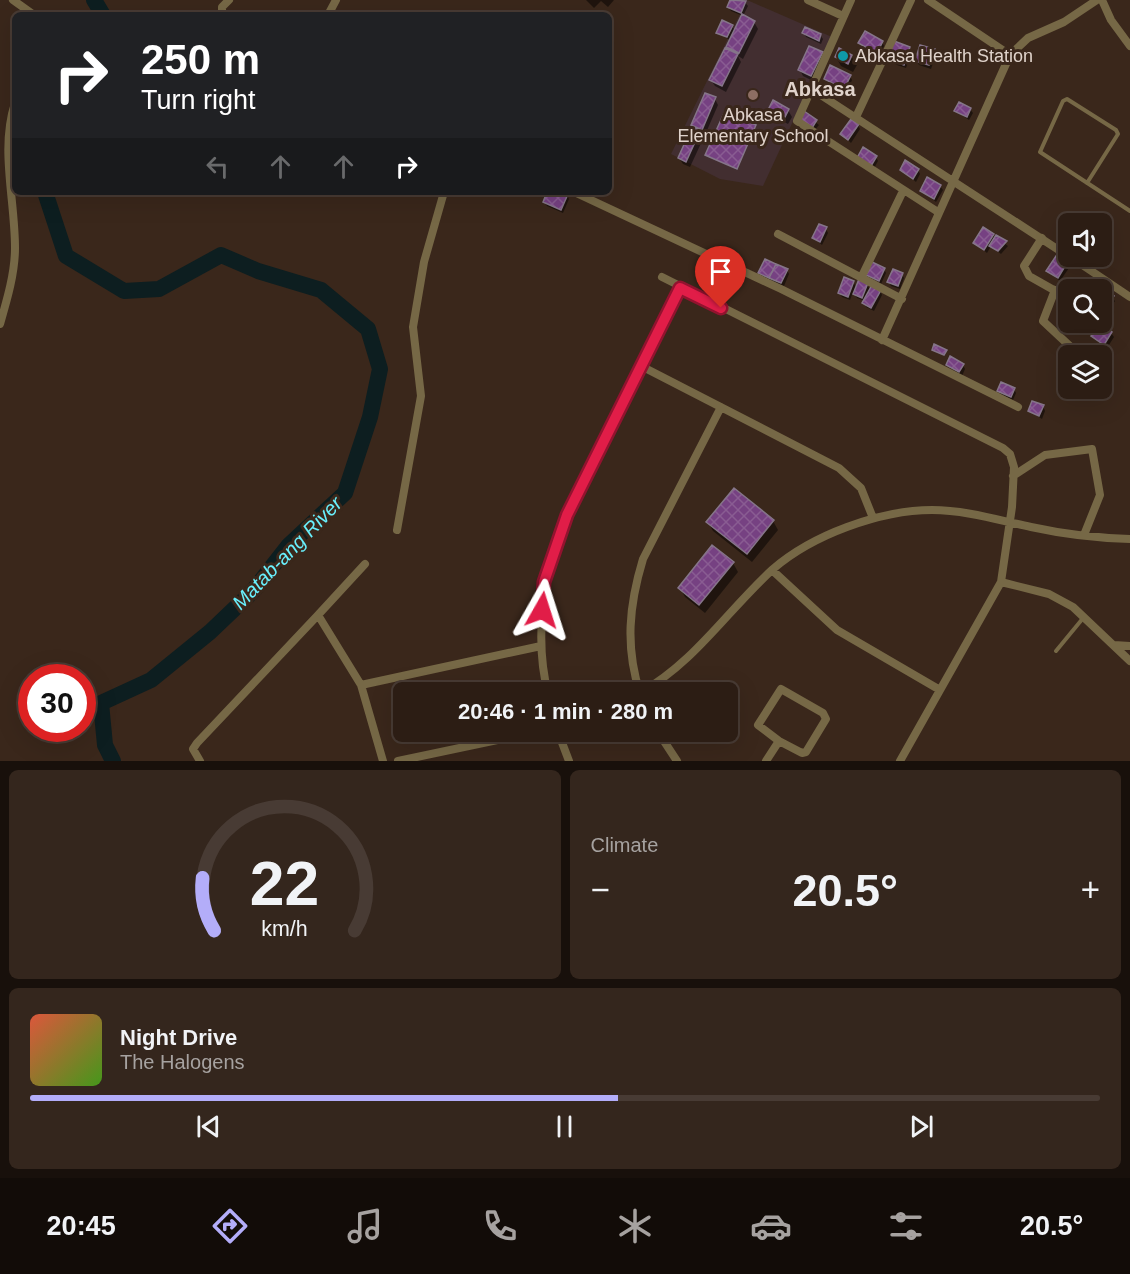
<!DOCTYPE html>
<html lang="en">
<head>
<meta charset="utf-8">
<style>
	:root { --surface:#2c1d14; --page:#34261d; --text:#f1f3f6; --muted:#a6a2a0; --line:#483b34; --accent:#b3adf9 }
	body { margin:0; font-family:Arial,sans-serif; background:var(--page); color:var(--text); height:100vh; display:flex; flex-direction:column; font-size:22px; white-space:nowrap }
	* { box-sizing:border-box; margin:0 }
	p { font-size:20px; color:var(--muted) }
	.icon { flex:none; width:33px; height:33px; fill:none; stroke:currentColor; stroke-width:2; stroke-linecap:round; stroke-linejoin:round }
	.map { position:relative; height:761px; overflow:hidden }
	.details { display:flex; flex-direction:column; gap:9px; padding:9px; background:#18100b; flex:1 }
	.details>* { flex:none }
	.banner { position:absolute; left:12px; top:12px; width:600px; height:183px; border-radius:9px; box-shadow:0 6px 24px #0002,0 0 0 2px var(--line); background:#202124; color:#fff; overflow:hidden }
	.buttons { position:absolute; left:1058px; top:213px; display:grid; gap:12px }
	.buttons a { display:grid; place-items:center; width:54px; height:54px; border-radius:9px; background:var(--surface); box-shadow:0 6px 24px #0002,0 0 0 2px var(--line); font-size:30px }
	.speed { position:absolute; left:18px; top:664px; display:flex; gap:12px; font-size:30px; font-weight:700; text-align:center }
	.speed>* { display:grid; place-content:center; width:78px; height:78px; border-radius:50%; background:var(--surface); box-shadow:0 6px 24px #0002,0 0 0 2px var(--line); line-height:1 }
	.speed .limit { border:9px solid #d22; background:#fff; color:#111 }
	.pin { position:absolute; display:grid; place-items:center; width:51px; height:51px; color:#fff; margin:-62px -26px; border-radius:50% 50% 50% 0; rotate:-45deg; box-shadow:0 0 6px #0007 }
	.pin .icon { rotate:45deg }
	.me { position:absolute; width:66px; margin:-33px; rotate:6deg; stroke-linejoin:round; filter:drop-shadow(0 0 4px #0008) }
	.turn { display:flex; align-items:center; gap:21px; height:126px; padding:0 30px; font-size:27px }
	.turn .icon { width:78px; height:78px; stroke-width:2.5 }
	.turn b { display:block; font-size:42px; line-height:51px }
	.lanes { display:flex; align-items:center; height:57px; padding:0 30px; background:#0003; justify-content:center; gap:30px; direction:ltr }
	.lanes .off { opacity:.35 }
	.big { font-size:45px; font-weight:700; line-height:1.1 }
	.details .card { flex:1; display:flex; flex-direction:column; justify-content:center; gap:9px; min-width:0; padding:0 21px; border-radius:9px; background:var(--page) }
	.details .dial { align-items:center; gap:0 }
	.dial svg { height:156px; overflow:visible; fill:none; stroke:var(--line); stroke-width:7; stroke-linecap:round; text-anchor:middle }
	.dial text { fill:var(--text); stroke:none }
	.song { display:flex; align-items:center; gap:18px }
	.cover { width:72px; height:72px; border-radius:9px; background:linear-gradient(135deg,hsl(10 70% 55%),hsl(100 70% 35%)) }
	.played { height:6px; border-radius:3px; background:linear-gradient(90deg,var(--accent) 55%,var(--line) 55%) }
	.keys { display:flex; justify-content:space-around; direction:ltr }
	.heat { display:flex; justify-content:space-between; align-items:center; font-size:33px; direction:ltr }
	.details .tiles { flex:1; display:grid; gap:9px; grid-template-columns:1fr 1fr }
	.card:last-child { grid-column:span 2 }
	.trip { position:absolute; left:393px; top:682px; width:345px; height:60px; border-radius:9px; background:var(--surface); box-shadow:0 6px 24px #0002,0 0 0 2px var(--line); font-weight:700; line-height:60px; text-align:center }
	.dock { display:flex; height:96px; justify-content:space-around; align-items:center; background:#120c08; color:var(--muted) }
	.dock .icon { width:42px; height:42px }
	.dock .active { color:var(--accent) }
	.dock b { font-size:27px; color:var(--text) }
	.map>svg:first-child { display:block }
</style>
</head>
<body>
<div class="map">
<svg width="1130" height="761" viewBox="0 0 1130 761">
	<defs>
		<pattern id="building-cross-hatch" width="8" height="8" patternUnits="userSpaceOnUse" patternTransform="scale(1.5)"><rect width="8" height="8" fill="#764182"/><path d="M0 0l8 8M0 8l8-8" fill="none" stroke="#895c92"/></pattern>
	</defs>
	<rect width="100%" height="100%" fill="#3a271b"/>
	<path fill="#422e30" d="M747 0 832 37 763 186 720 179 671 154Z"/>
	<path fill="#0007" d="M586 0H614L608 7 601 1 594 8Z
		M732 0 745 2 748 6 743 16 731 11 728 7Z
		M754 22 758 29 743 59 738 56 741 62 726 92 715 86 711 80 731 52 728 47 731 41 718 32 732 26 735 31Z
		M804 33 820 35 823 39 821 44 806 37Z
		M882 42 884 46 879 56 860 43Z
		M909 48 912 52 906 68 891 63 889 59Z
		M934 51 936 55 931 69 919 65 917 61Z
		M822 54 825 60 815 82 803 76 800 70Z
		M851 56 857 65 853 72 841 66 836 57Z
		M850 76 852 80 847 92 828 83 825 79Z
		M715 99 718 105 705 135 700 133 703 139 690 167 683 164 679 158 696 131 693 125Z
		M970 109 973 113 969 120 956 111Z
		M769 110H788L792 117 788 124 773 116Z
		M804 113 819 125 814 131Z
		M858 125 860 129 851 143 842 134Z
		M755 126 737 170 708 156 707 155Z
		M876 157 878 161 873 170 861 162Z
		M902 170H918L920 174 916 182Z
		M940 186 943 190 936 202 922 191Z
		M549 192 567 195 569 199 563 213 547 206 544 202Z
		M826 229 828 233 822 245 814 238Z
		M993 235 1008 246 1001 254 991 246 987 253 975 243Z
		M1066 264 1069 268 1060 281 1048 271Z
		M884 269 886 273 881 284 868 274Z
		M787 270 789 274 784 286 762 277 760 273Z
		M902 274 904 278 900 289 891 286 889 282Z
		M853 282 857 288 867 285 871 291H880L882 295 874 311 866 307 865 301 857 298 853 292 850 300 842 297 839 293Z
		M1102 289 1115 301 1108 311 1101 307Z
		M1111 333 1114 337 1107 348 1092 336Z
		M947 365H963L965 369 962 376Z
		M1014 389 1016 393 1013 400 1001 395 999 391Z
		M1043 406 1045 411 1042 419 1030 411Z
		M773 521 778 530 752 562 713 531 708 522Z
		M733 563 738 572 705 613 685 597 680 588Z"/>
	<g fill="none" stroke-linecap="round" stroke-linejoin="round">
		<path stroke="#0d1e20" stroke-width="16" d="M94 0 103 15
			M45 192 66 256 124 291 159 289 221 255 258 271 321 290 368 329 380 369 370 417 345 493 289 545 253 591 210 632 151 680 101 703 105 745 113 761"/>
	</g>
	<path fill="url(#building-cross-hatch)" stroke="#857589" stroke-width="1.5" d="M730 0 746 1 741 13 727 7Z
		M742 14 755 21 739 53 726 47Z
		M722 20 733 25 727 37 716 33Z
		M805 27 821 34 819 41 802 33Z
		M865 31 883 41 877 53 858 43Z
		M894 41 910 47 904 65 887 59Z
		M920 45 935 49 929 65 915 61Z
		M809 46 823 52 811 76 798 70Z
		M725 48 738 54 722 86 709 80Z
		M839 48 852 55 848 64 835 57Z
		M830 65 851 75 844 89 824 79Z
		M705 93 716 97 702 130 691 125Z
		M773 100 789 109 784 119 768 110Z
		M959 102 971 108 967 117 954 111Z
		M725 111 756 125 737 169 705 155Z
		M804 111 817 120 812 128 798 118Z
		M851 119 859 124 848 140 840 134Z
		M692 127 700 131 686 162 678 158Z
		M863 147 877 156 871 166 857 158Z
		M905 160 919 169 913 179 900 170Z
		M927 177 941 185 934 199 920 191Z
		M547 192 568 194 561 210 543 202Z
		M819 224 827 227 820 242 812 238Z
		M983 227 994 234 984 250 973 243Z
		M996 235 1007 241 998 251 989 246Z
		M1056 256 1067 263 1058 278 1046 271Z
		M765 259 776 264 769 278 758 273Z
		M872 262 885 268 879 281 866 275Z
		M776 264 788 269 781 283 769 278Z
		M893 269 903 273 898 286 887 282Z
		M844 277 854 281 848 297 838 293Z
		M859 279 868 283 862 298 853 294Z
		M872 285 881 290 871 308 862 303Z
		M1102 287 1114 296 1105 308 1101 305Z
		M1099 323 1112 332 1104 345 1091 336Z
		M934 344 947 350 944 355 932 350Z
		M950 356 964 364 959 372 946 365Z
		M1001 382 1015 388 1011 397 997 391Z
		M1032 401 1044 405 1039 416 1028 411Z
		M734 488 774 520 747 554 706 522Z
		M712 545 734 562 699 605 678 588Z"/>
	<g fill="none" stroke-linecap="round" stroke-linejoin="round">
		<path stroke="#766846" stroke-width="4" d="M1087 183 1118 134 1116 130 1067 99 1063 101 1040 152 1130 211
			M1056 651 1084 617"/>
		<path stroke="#766846" stroke-width="8" d="M13 0 34 15
			M808 0 843 16
			M851 0 797 121 938 212
			M928 0 1010 55
			M1102 0 1111 20 1130 46
			M222 15V7L229 0
			M328 15 336 0
			M810 88 1068 256
			M856 117 911 0
			M574 192 781 289 1018 407
			M778 234 902 299
			M1042 238 1024 266 1029 276 1068 298
			M1069 256 1130 297
			M862 276 903 191
			M662 277 1003 448 1010 454 1014 467 1012 507 1001 582 900 761
			M1055 290 1043 321 1074 350
			M1101 318 1105 320
			M0 324C7 300 15 273 15 248 15 199 0 149 15 103
			M882 340 1010 55 1028 38 1064 22 1097 0
			M641 366 839 468 861 488 873 518
			M721 407 643 559C629 605 625 647 640 693 695 662 727 611 773 569 795 550 820 537 847 527 874 517 903 510 932 510 965 510 998 520 1031 527 1063 534 1097 538 1130 539
			M1013 476 1045 455 1092 449 1100 495 1084 535
			M397 530 421 396 413 327 424 262 444 192
			M772 570 837 630 940 690
			M1001 582 1049 594 1073 607 1130 661
			M318 615 365 564
			M1114 645 1130 646
			M361 685 541 646
			M781 689 823 713 826 719 806 752 802 753 779 741 758 725Z
			M548 693C535 643 542 592 555 544L680 288
			M558 732 569 761
			M658 732 677 761
			M200 761 193 749 197 743 318 615 361 685 383 761
			M398 761 535 732
			M766 761 779 741"/>
	</g>
	<g fill="none" stroke-linecap="round" stroke-linejoin="round">
		<defs>
			<path id="route" d="M542 610 544 582 567 515 680 288 721 308"/>
		</defs>
		<use href="#route" stroke="#92132f" stroke-width="15"/>
		<use href="#route" stroke="#e11d48" stroke-width="10"/>
	</g>
	<circle fill="#0f9aa8" stroke="#3a271b" stroke-width="2" cx="843" cy="56" r="6"/>
	<circle fill="#8d6e63" stroke="#3a271b" stroke-width="2" cx="753" cy="95" r="6"/>
	<g text-anchor="middle" stroke-width="6" stroke-linejoin="round" paint-order="stroke">
		<g font-size="18" fill="#e0d3cb" stroke="#3a271b" text-anchor="start">
			<text x="855" y="62">Abkasa Health Station</text>
			<text x="753" y="121" text-anchor="middle">Abkasa<tspan x="753" dy="21">Elementary School</tspan></text>
		</g>
		<g font-size="20" font-weight="bold" fill="#e0d3cb" stroke="#3a271b">
			<text x="820" y="96">Abkasa</text>
		</g>
		<g font-size="20" font-style="italic" fill="#69f0fd" stroke="#3a271b">
			<text transform="translate(287 553) rotate(-46)" y="7">Matab-ang River</text>
		</g>
	</g>
</svg>
<div class="buttons">
<a><svg class="icon" aria-label="sound" viewBox="0 0 24 24"><path d="M4 9h4l5-4v14l-5-4H4zM17 9q2 3 0 6"/></svg></a>
<a><svg class="icon" aria-label="search" viewBox="0 0 24 24"><circle cx="10" cy="10" r="6"/><path d="M15 15l6 6"/></svg></a>
<a><svg class="icon" aria-label="layers" viewBox="0 0 24 24"><path d="M12 4l9 5-9 5-9-5zM3 14l9 5 9-5"/></svg></a>
</div>
<div class="speed"><div class="limit">30</div></div>
<div class="pin" style="left:721px;top:308px;background:#d93025"><svg class="icon" aria-label="arrive" viewBox="0 0 24 24"><path d="M6 21V4h12l-3 4 3 4H6"/></svg></div>
<svg class="me" style="left:542px;top:610px" viewBox="-20 -20 40 40"><path d="M0-17L14 15 0 8-14 15z" fill="#e11d48" stroke="#fff" stroke-width="4"/></svg>
<div class="trip">20:46 · 1 min · 280 m</div>
<div class="banner">
<div class="turn"><svg class="icon" aria-label="right" viewBox="0 0 24 24"><path d="M7 20v-9h11M14 6l5 5-5 5"/></svg><div><b>250 m</b>Turn right</div></div>
<div class="lanes"><svg class="icon off" aria-label="left" viewBox="0 0 24 24"><path d="M17 20v-9H6M10 6l-5 5 5 5"/></svg><svg class="icon off" aria-label="ahead" viewBox="0 0 24 24"><path d="M12 20V5M6 11l6-6 6 6"/></svg><svg class="icon off" aria-label="ahead" viewBox="0 0 24 24"><path d="M12 20V5M6 11l6-6 6 6"/></svg><svg class="icon" aria-label="right" viewBox="0 0 24 24"><path d="M7 20v-9h11M14 6l5 5-5 5"/></svg></div>
</div>
</div>
<section class="details">
<div class="tiles">
<div class="card dial"><svg viewBox="0 0 100 80">
<path d="M14 69A42 42 0 1 1 86 69"/>
<path d="M14 69A42 42 0 0 1 8 42" stroke="#b3adf9"/>
<text x="50" y="56" font-size="32" font-weight="700">22</text>
<text x="50" y="72" font-size="11">km/h</text>
</svg></div>
<div class="card"><p>Climate</p>
<div class="heat"><a>−</a><b class="big">20.5°</b><a>+</a></div>
</div>
<div class="card">
<div class="song"><i class="cover"></i><div><b>Night Drive</b><p>The Halogens</p></div></div>
<div class="played"></div>
<div class="keys"><svg class="icon" aria-label="previous" viewBox="0 0 24 24"><path d="M18 5L8 12l10 7zM5 5v14"/></svg><svg class="icon" aria-label="pause" viewBox="0 0 24 24"><path d="M8 5v14M16 5v14"/></svg><svg class="icon" aria-label="next" viewBox="0 0 24 24"><path d="M6 5l10 7-10 7zM19 5v14"/></svg></div>
</div>
</div>
</section>
<nav class="dock">
<b>20:45</b>
<svg class="icon active" aria-label="directions" viewBox="0 0 24 24"><path d="M12 3l9 9-9 9-9-9zM9 14v-3h6M13 9l2 2-2 2"/></svg>
<svg class="icon" aria-label="music" viewBox="0 0 24 24"><path d="M9 18V5l10-2v13"/><circle cx="6" cy="18" r="3"/><circle cx="16" cy="16" r="3"/></svg>
<svg class="icon" aria-label="phone" viewBox="0 0 24 24"><path d="M5 4h4l2 5-3 2q2 4 5 5l2-3 5 2v4C11 20 4 13 5 4z"/></svg>
<svg class="icon" aria-label="climate" viewBox="0 0 24 24"><path d="M12 3v18M4 7l16 10M4 17L20 7"/></svg>
<svg class="icon" aria-label="car" viewBox="0 0 24 24"><path d="M5 17H2v-5l4-1 3-4h7l3 4 3 1v5h-3M9 17h6M6 11h13"/><circle cx="7" cy="17" r="2"/><circle cx="17" cy="17" r="2"/></svg>
<svg class="icon" aria-label="filters" viewBox="0 0 24 24"><path d="M4 7h16M4 17h16"/><circle cx="9" cy="7" r="2"/><circle cx="15" cy="17" r="2"/></svg>
<b>20.5°</b>
</nav>
</body>
</html>
